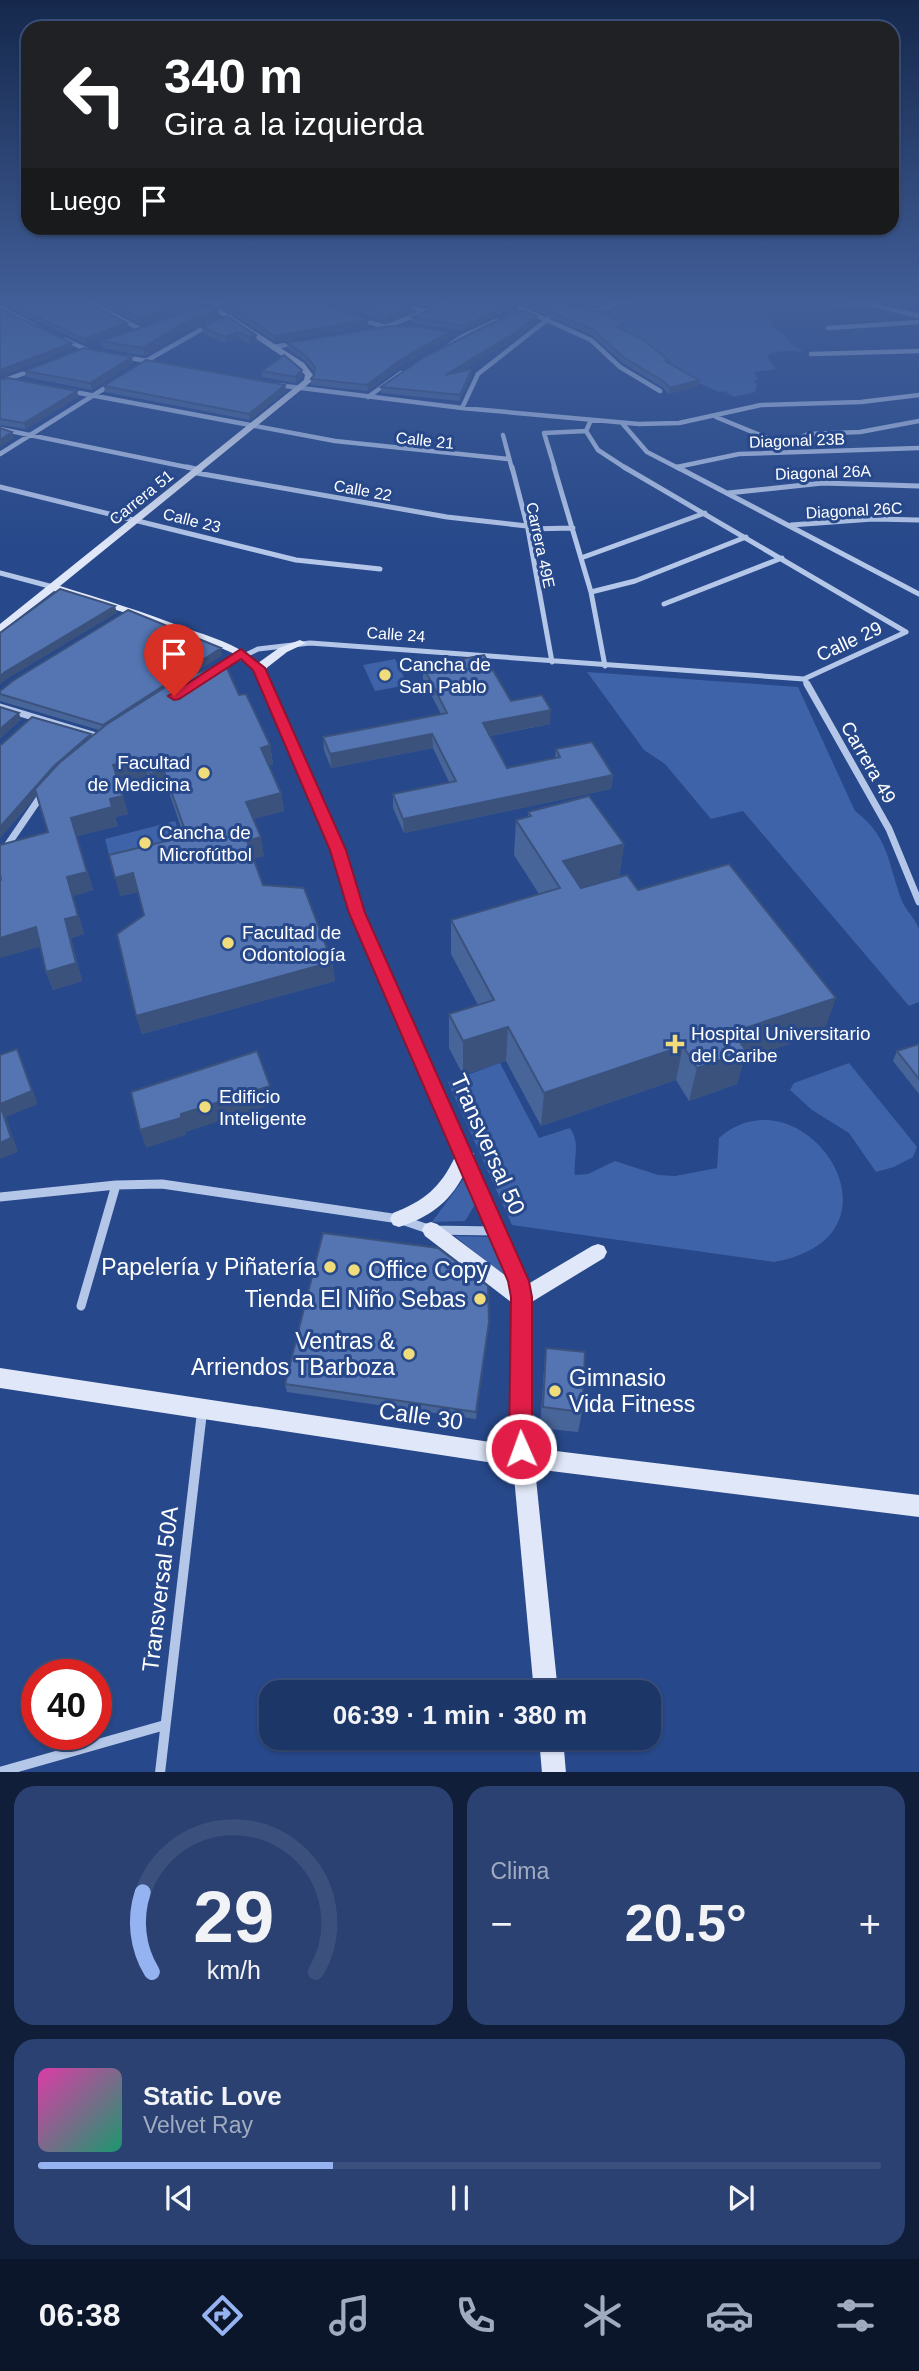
<!DOCTYPE html>
<html lang="es">
<head>
<meta charset="utf-8">
<style>
	:root { --surface:#1d3668; --page:#2a4171; --text:#f1f3f6; --muted:#a0abc0; --line:#3b507c; --accent:#95b2f1 }
	body { margin:0; font-family:Helvetica,sans-serif; background:var(--page); color:var(--text); height:100vh; display:flex; flex-direction:column; font-size:26px; white-space:nowrap }
	* { box-sizing:border-box; margin:0 }
	p { font-size:23px; color:var(--muted) }
	.icon { flex:none; width:38px; height:38px; fill:none; stroke:currentColor; stroke-width:2; stroke-linecap:round; stroke-linejoin:round }
	.map { position:relative; height:1772px; overflow:hidden }
	.panel { display:flex; flex-direction:column; gap:14px; padding:14px; background:#101e39; flex:1 }
	.panel>* { flex:none }
	.top-card { position:absolute; left:21px; top:21px; width:878px; height:214px; border-radius:21px; box-shadow:0 2px 5px #0004,0 0 0 2px var(--line); background:#202124; color:#fff; overflow:hidden }
	.speed { position:absolute; left:21px; top:1659px; display:flex; gap:14px; font-size:35px; font-weight:700; text-align:center }
	.speed>* { display:grid; place-content:center; width:91px; height:91px; border-radius:50%; background:var(--surface); box-shadow:0 2px 5px #0004,0 0 0 2px var(--line); line-height:1 }
	.speed .limit { border:10px solid #d22; background:#fff; color:#111 }
	.pin { position:absolute; display:grid; place-items:center; width:60px; height:60px; color:#fff; margin:-72px -30px; border-radius:50% 50% 50% 0; rotate:-45deg; box-shadow:0 0 7px #0007 }
	.pin .icon { rotate:45deg }
	.me { position:absolute; width:77px; margin:-38px; rotate:358deg; stroke-linejoin:round; filter:drop-shadow(0 0 5px #0008) }
	.turn { display:flex; align-items:center; gap:24px; height:147px; padding:0 28px; font-size:32px }
	.turn .icon { width:91px; height:91px; stroke-width:2.5 }
	.turn b { display:block; font-size:49px; line-height:60px }
	.then { display:flex; align-items:center; height:66px; padding:0 28px; background:#0003; gap:14px; font-size:26px }
	.big { font-size:52px; font-weight:700; line-height:1.1 }
	.panel .card { flex:1; display:flex; flex-direction:column; justify-content:center; gap:10px; min-width:0; padding:0 24px; border-radius:21px; background:var(--page) }
	.panel .dial { align-items:center; gap:0 }
	.dial svg { height:182px; overflow:visible; fill:none; stroke:var(--line); stroke-width:7; stroke-linecap:round; text-anchor:middle }
	.dial text { fill:var(--text); stroke:none }
	.song { display:flex; align-items:center; gap:21px }
	.cover { width:84px; height:84px; border-radius:10px; background:linear-gradient(135deg,hsl(320 70% 55%),hsl(160 70% 35%)) }
	.played { height:7px; border-radius:4px; background:linear-gradient(90deg,var(--accent) 35%,var(--line) 35%) }
	.keys { display:flex; justify-content:space-around; direction:ltr }
	.heat { display:flex; justify-content:space-between; align-items:center; font-size:38px; direction:ltr }
	.panel .tiles { flex:1; display:grid; gap:14px; grid-template-columns:1fr 1fr }
	.card:last-child { grid-column:span 2 }
	.trip { position:absolute; left:259px; top:1680px; width:402px; height:70px; border-radius:21px; background:var(--surface); box-shadow:0 2px 5px #0004,0 0 0 2px var(--line); font-weight:700; line-height:70px; text-align:center }
	.dock { display:flex; height:112px; justify-content:space-around; align-items:center; background:#0c162a; color:var(--muted) }
	.dock .icon { width:49px; height:49px }
	.dock .current { color:var(--accent) }
	.dock b { font-size:32px; color:var(--text) }
	.map>svg:first-child { display:block }
</style>
</head>
<body>
<div class="map">
<svg width="919" height="1773" viewBox="0 0 919 1773">
	<rect width="100%" height="100%" fill="#27488a"/>
	<path fill="#3f63a8" d="M634 300H820L850 301 877 308 766 311 772 327 787 337 788 341 803 352C790 351 778 349 767 356L776 369 754 372 758 380 754 381 757 385 755 392 734 397 724 391 719 392 697 382 627 330 597 315Z
		M395 659 408 685 375 691 363 665Z
		M587 672 798 687 855 811C889 836 888 864 902 901 907 912 915 918 919 929V1002L909 1006 743 811 711 819 665 764 644 750Z
		M175 821 184 847 112 866 105 839Z
		M500 1063 539 1138 570 1128C581 1145 573 1156 575 1175L588 1174 615 1161 658 1175 675 1176 717 1168 719 1138C803 1065 919 1236 774 1262L512 1225 448 1082Z
		M849 1063 917 1147 913 1157 894 1167 876 1172 849 1133 812 1110 790 1090 794 1083Z
		M465 1177 476 1203 465 1221 432 1222Z
		M455 1236 492 1237 509 1281Z"/>
	<g fill="none" stroke-linecap="round" stroke-linejoin="round">
		<path stroke="#b5c7e9" stroke-width="4.5" d="M85 300 140 329
			M385 300 425 311
			M853 300 919 316
			M211 305 227 300
			M0 308 33 325
			M520 308 591 340 620 367 660 391
			M590 313 628 300
			M359 319 385 327
			M383 328 454 300
			M828 328 919 322
			M65 340 90 351
			M274 347 296 343
			M445 348 463 336 496 321
			M811 354 919 351
			M125 357 152 362
			M146 361 209 325
			M0 382 33 370
			M277 385 462 408 639 424 679 423 761 405 861 402 919 395
			M69 391 335 441 508 459
			M368 397 401 373
			M462 408 478 374 548 319
			M716 417 789 447
			M591 420 586 431 598 450 627 469
			M622 423 647 452 680 469
			M0 429 196 469
			M503 435 512 469
			M786 445 808 434 860 432 919 421
			M0 454 113 383
			M677 467 739 454 919 448
			M555 469 544 433 586 431"/>
		<path stroke="#b5c7e9" stroke-width="5" d="M187 467 200 470
			M512 467 528 529 552 662
			M554 467 591 592 605 666
			M624 467 906 632
			M677 467 919 594
			M197 473 447 517 527 526
			M0 487 296 560 380 569
			M728 493 823 483 919 486
			M791 525 873 519 919 520
			M528 529 573 528
			M581 558 705 513
			M0 573 53 587
			M591 592 635 581 746 537
			M664 604 782 558
			M211 672 258 649 310 643 804 679 906 632
			M804 679 808 685"/>
		<path stroke="#b5c7e9" stroke-width="7" d="M807 684 889 829 919 902
			M0 707 103 738
			M0 856 43 793"/>
		<path stroke="#b5c7e9" stroke-width="9" d="M0 1197 116 1185 162 1184 399 1219 431 1230 495 1231
			M81 1306 116 1185"/>
		<path stroke="#b5c7e9" stroke-width="10" d="M0 1772 165 1725
			M160 1773 202 1412"/>
		<path fill="#dfe7f8" fill-rule="evenodd" d="M199 300H206L304 363 313 375 312 381 60 586C102 599 144 612 185 628 211 637 238 644 258 663L279 648 300 640 306 643 287 652 264 670 345 850 364 913 468 1148 474 1154 472 1157 528 1284 592 1246 598 1244 604 1246 607 1252 604 1258 530 1303 529 1437 531 1448 919 1495V1517L535 1469 558 1692H534L513 1466 0 1388V1368L510 1445 511 1302 425 1236 422 1230 425 1224 431 1222 437 1224 506 1276 463 1176C449 1203 428 1218 399 1227L393 1225 390 1219 393 1213C424 1201 440 1188 455 1157L350 913 331 850 253 670 237 655 221 648 126 613 54 591 0 632V624L304 380 305 375 298 367Z
			M539 1738H563L566 1773H542Z"/>
	</g>
	<path fill="#486599" d="M0 300 127 323 128 328 86 344 0 304Z
		M93 300H200L201 304 140 324Z
		M325 300H385L412 312 387 323Z
		M399 300H444L426 306Z
		M454 300H557L624 329 699 386 669 394 662 387 623 363 593 336 521 304 463 331 412 323V317Z
		M570 300H617L592 308Z
		M221 301 368 326 276 342 221 307Z
		M219 316 177 335 145 356 103 348 101 341Z
		M537 321 515 339 461 371 472 369V375L460 401 381 393V387Z
		M202 327 256 335 257 342 250 344 239 339 226 343 203 334Z
		M449 338 401 366 368 391 311 385V379L314 375V372L305 361 288 349 287 343Z
		M133 363 92 390 26 377 25 371Z
		M302 370V376L296 383 262 377V371Z
		M0 379 77 391 78 397 26 429 0 425Z
		M285 385 286 391 250 420 105 392 104 386Z
		M222 655 194 673 239 695 270 745 273 764 268 765 281 793 284 811 253 819 264 856 253 859 263 885 332 962 335 981 142 1034 136 1016 144 915 138 892 120 896 184 837 168 789 154 793 148 776 119 783 128 814 115 817 118 826 77 836 93 890 73 896 84 934 71 938 82 981 53 990 46 972 41 947 1 880 48 832 37 795 0 838V745L91 734 92 737 99 730 0 701V691Z
		M423 666 511 701 550 724 490 736 507 768 555 758 556 749 613 775 611 789 404 833 393 808V794L449 782 433 748 331 768 324 750 323 737 441 714 423 679Z
		M528 812 624 844 619 877 824 1032 744 1059 737 1084 689 1101 676 1080 541 1126 506 1061 463 1075 449 1048V1014L478 1005 451 954V920L539 894 514 855 516 820 528 817Z
		M919 1044V1094L893 1061 897 1051Z
		M488 1329 476 1419 287 1392 285 1384Z
		M546 1348 582 1412 578 1432 540 1428 544 1369Z"/>
	<path fill="#3b527d" d="M196 300H200L201 304 140 324 139 318Z
		M430 300H444L426 306V301Z
		M520 300H521V304L463 331V326Z
		M601 300H617L592 308V302Z
		M412 307V312L387 323V317Z
		M218 309 219 316 177 335 145 356 143 348 176 327Z
		M537 316V321L515 339 445 381V375Z
		M368 320V326L276 342 275 336Z
		M127 323 128 328 86 344 84 339Z
		M624 324V329L616 326Z
		M238 332 239 339 226 343 225 337Z
		M449 332V338L401 366 368 391 367 385 400 360Z
		M256 335 257 342 250 344 249 337Z
		M72 343 73 349 0 377V370Z
		M132 357 133 363 92 390 90 383Z
		M472 369V375L460 401V395Z
		M302 370V376L296 383 295 377Z
		M699 380V386L669 394 670 388Z
		M285 385 286 391 250 420 249 414Z
		M77 391 78 397 26 429 24 423Z
		M12 432 14 438 0 447V440Z
		M115 606 117 613 7 679 0 685V676L5 672Z
		M221 648 222 655 105 732 103 725Z
		M551 710 550 724 483 737V723Z
		M19 713 21 720 0 739V729Z
		M91 734 93 741 56 773 0 838V827L54 766Z
		M432 734 433 748 331 768 330 754Z
		M270 745 273 764 263 766 261 748Z
		M144 757 148 776 118 783 113 765Z
		M164 771 168 789 154 793 150 774Z
		M613 775 611 789 404 833 403 819Z
		M281 793 284 811 249 820 246 802Z
		M123 796 128 814 115 817 118 826 77 836 93 890 73 896 84 934 71 938 82 981 53 990 46 972 65 919 71 818 110 799Z
		M261 837 264 856 250 860 247 841Z
		M624 844 619 878 560 895 563 861Z
		M133 873 138 892 120 896 115 878Z
		M36 927 43 946 0 958V938Z
		M332 962 335 981 142 1034 136 1016Z
		M836 998 824 1032 744 1059 737 1084 689 1101 697 1068 733 1032Z
		M508 1027 506 1061 463 1075V1041Z
		M683 1046 676 1080 541 1126 544 1093Z
		M17 1049 38 1104 6 1117 18 1152 0 1159V1104Z
		M270 1086 273 1104 186 1132V1135L146 1148 140 1130 181 1114Z
		M489 1322 488 1329 476 1419V1412Z"/>
	<path fill="#5475b2" stroke="#3b527d" stroke-width="2" d="M1 300H83L127 323 84 339Z
		M102 300H197L139 318Z
		M225 300H314L368 320 275 336 221 301Z
		M340 300H385L412 307 387 317Z
		M454 300H520L463 326 412 317Z
		M523 300H557L591 312 599 310 624 324 616 326 642 339 668 360 665 361 699 380 670 388 663 381 623 357 594 330Z
		M585 300H601L592 302Z
		M210 304 218 309 176 327 143 348 101 341Z
		M0 309 72 343 0 370Z
		M523 310 537 316 515 333 445 375 472 369 460 395 381 387 424 357 484 327Z
		M227 316 256 335 249 337 238 332 225 337 202 327Z
		M391 326 422 327 449 332 400 360 367 385 311 379 314 375 315 367 305 355 287 343Z
		M84 348 132 357 90 383 25 371Z
		M284 355 302 370 295 377 262 371Z
		M146 360 285 385 249 414 104 386Z
		M8 378 77 391 24 423 0 419V379Z
		M0 428 12 432 0 440Z
		M60 589 115 606 5 672 0 676V633Z
		M128 610 221 648 103 725 0 694V691L14 680Z
		M484 655 511 701 542 695 551 710 483 723 507 768 560 757 556 749 592 742 613 775 403 819 393 794 456 781 432 734 330 754 323 737 447 713 423 666Z
		M226 666 239 695 246 694 270 745 261 748 281 793 246 802 261 837 247 841 263 885 304 888 332 962 136 1016 117 934 144 915 133 873 115 878 109 855 187 836 164 771 150 774 144 757 113 765 123 796 110 799 112 807 71 818 87 872 67 877 78 916 65 919 76 963 46 972 36 927 0 938V881L1 880 0 874V845L48 832 35 789 59 763 107 724 183 676Z
		M0 707 19 713 0 729Z
		M32 717 91 734 54 766 0 827V745L2 744Z
		M589 796 624 844 563 861 581 888 627 875 638 890 729 864 836 998 733 1032 746 1051 697 1068 683 1046 544 1093 508 1027 463 1041 449 1014 494 1000 451 920 560 888 516 820 531 816 528 812Z
		M919 1044V1079L897 1051Z
		M17 1049 32 1091 0 1104V1055Z
		M257 1051 270 1086 181 1114V1118L140 1130 131 1092Z
		M0 1104 11 1138 0 1143Z
		M323 1233 438 1248 488 1286 489 1322 476 1412 285 1384Z
		M546 1348 585 1352 582 1412 543 1407Z"/>
	<linearGradient id="sky" x2="0" y2="1"><stop stop-color="#15284c"/><stop offset="0.55" stop-color="#415e98"/><stop offset="1" stop-color="#415e98" stop-opacity="0"/></linearGradient>
	<rect width="919" height="548" fill="url(#sky)"/>
	<path fill="#e11d48" stroke="#92132f" stroke-width="2" d="M241 649 265 668 346 850 365 913 529 1281 532 1297V1449L529 1457 521 1461 512 1457 509 1449 511 1297 508 1281 349 913 330 850 253 670 241 659 179 699 174 700 168 696Z"/>
	<g fill="#f1dc7b" stroke="#27488a" stroke-width="2.5">
		<circle cx="385" cy="675" r="7"/>
		<circle cx="204" cy="773" r="7"/>
		<circle cx="145" cy="843" r="7"/>
		<circle cx="228" cy="943" r="7"/>
		<path d="M671.5 1033.5h7v7h7v7h-7v7h-7v-7h-7v-7h7z"/>
		<circle cx="205" cy="1107" r="7"/>
		<circle cx="330" cy="1267" r="7"/>
		<circle cx="354" cy="1270" r="7"/>
		<circle cx="480" cy="1299" r="7"/>
		<circle cx="409" cy="1354" r="7"/>
		<circle cx="555" cy="1391" r="7"/>
	</g>
	<g text-anchor="middle" stroke-width="6" stroke-linejoin="round" paint-order="stroke">
		<g font-size="16" fill="#fff" stroke="#27488a">
			<text transform="translate(425 440) rotate(6)" y="6">Calle 21</text>
			<text transform="translate(797 440) rotate(-2)" y="6">Diagonal 23B</text>
			<text transform="translate(823 472) rotate(-2)" y="6">Diagonal 26A</text>
			<text transform="translate(363 490) rotate(10)" y="6">Calle 22</text>
			<text transform="translate(141 497) rotate(-39)" y="6">Carrera 51</text>
			<text transform="translate(854 510) rotate(-3)" y="6">Diagonal 26C</text>
			<text transform="translate(192 520) rotate(14)" y="6">Calle 23</text>
			<text transform="translate(541 545) rotate(78)" y="6">Carrera 49E</text>
			<text transform="translate(396 634) rotate(4)" y="6">Calle 24</text>
		</g>
		<g font-size="19" fill="#fff" stroke="#27488a">
			<text transform="translate(849 641) rotate(-25)" y="7">Calle 29</text>
			<text transform="translate(869 762) rotate(60)" y="7">Carrera 49</text>
		</g>
		<g font-size="19" fill="#fff" stroke="#27488a" text-anchor="start">
			<text x="399" y="671">Cancha de<tspan x="399" dy="22">San Pablo</tspan></text>
			<text x="190" y="769" text-anchor="end">Facultad<tspan x="190" dy="22">de Medicina</tspan></text>
			<text x="159" y="839">Cancha de<tspan x="159" dy="22">Microfútbol</tspan></text>
			<text x="242" y="939">Facultad de<tspan x="242" dy="22">Odontología</tspan></text>
			<text x="691" y="1040">Hospital Universitario<tspan x="691" dy="22">del Caribe</tspan></text>
			<text x="219" y="1103">Edificio<tspan x="219" dy="22">Inteligente</tspan></text>
		</g>
		<g font-size="23" fill="#fff" stroke="#27488a">
			<text transform="translate(488 1144) rotate(66)" y="8">Transversal 50</text>
			<text transform="translate(421 1416) rotate(8)" y="8">Calle 30</text>
			<text transform="translate(160 1589) rotate(-83)" y="8">Transversal 50A</text>
		</g>
		<g font-size="23" fill="#fff" stroke="#27488a" text-anchor="end">
			<text x="316" y="1275">Papelería y Piñatería</text>
			<text x="368" y="1278" text-anchor="start">Office Copy</text>
			<text x="466" y="1307">Tienda El Niño Sebas</text>
			<text x="395" y="1349">Ventras &amp;<tspan x="395" dy="26">Arriendos TBarboza</tspan></text>
			<text x="569" y="1386" text-anchor="start">Gimnasio<tspan x="569" dy="26">Vida Fitness</tspan></text>
		</g>
	</g>
</svg>
<div class="speed"><div class="limit">40</div></div>
<div class="pin" style="left:174px;top:696px;background:#d93025"><svg class="icon" aria-label="arrive" viewBox="0 0 24 24"><path d="M6 21V4h12l-3 4 3 4H6"/></svg></div>
<svg class="me" style="left:521px;top:1449px" viewBox="-20 -20 40 40"><circle r="17" fill="#e11d48" stroke="#fff" stroke-width="3"/><path d="M0-11L8 9 0 5-8 9z" fill="#fff"/></svg>
<div class="trip">06:39 · 1 min · 380 m</div>
<div class="top-card">
<div class="turn"><svg class="icon" aria-label="left" viewBox="0 0 24 24"><path d="M17 20v-9H6M10 6l-5 5 5 5"/></svg><div><b>340 m</b>Gira a la izquierda</div></div>
<div class="then">Luego<svg class="icon" aria-label="arrive" viewBox="0 0 24 24"><path d="M6 21V4h12l-3 4 3 4H6"/></svg></div>
</div>
</div>
<section class="panel">
<div class="tiles">
<div class="card dial"><svg viewBox="0 0 100 80">
<path d="M14 69A42 42 0 1 1 86 69"/>
<path d="M14 69A42 42 0 0 1 10 34" stroke="#95b2f1"/>
<text x="50" y="56" font-size="32" font-weight="700">29</text>
<text x="50" y="72" font-size="11">km/h</text>
</svg></div>
<div class="card"><p>Clima</p>
<div class="heat"><a>−</a><b class="big">20.5°</b><a>+</a></div>
</div>
<div class="card">
<div class="song"><i class="cover"></i><div><b>Static Love</b><p>Velvet Ray</p></div></div>
<div class="played"></div>
<div class="keys"><svg class="icon" aria-label="previous" viewBox="0 0 24 24"><path d="M18 5L8 12l10 7zM5 5v14"/></svg><svg class="icon" aria-label="pause" viewBox="0 0 24 24"><path d="M8 5v14M16 5v14"/></svg><svg class="icon" aria-label="next" viewBox="0 0 24 24"><path d="M6 5l10 7-10 7zM19 5v14"/></svg></div>
</div>
</div>
</section>
<nav class="dock">
<b>06:38</b>
<svg class="icon current" aria-label="directions" viewBox="0 0 24 24"><path d="M12 3l9 9-9 9-9-9zM9 14v-3h6M13 9l2 2-2 2"/></svg>
<svg class="icon" aria-label="music" viewBox="0 0 24 24"><path d="M9 18V5l10-2v13"/><circle cx="6" cy="18" r="3"/><circle cx="16" cy="16" r="3"/></svg>
<svg class="icon" aria-label="phone" viewBox="0 0 24 24"><path d="M5 4h4l2 5-3 2q2 4 5 5l2-3 5 2v4C11 20 4 13 5 4z"/></svg>
<svg class="icon" aria-label="climate" viewBox="0 0 24 24"><path d="M12 3v18M4 7l16 10M4 17L20 7"/></svg>
<svg class="icon" aria-label="car" viewBox="0 0 24 24"><path d="M5 17H2v-5l4-1 3-4h7l3 4 3 1v5h-3M9 17h6M6 11h13"/><circle cx="7" cy="17" r="2"/><circle cx="17" cy="17" r="2"/></svg>
<svg class="icon" aria-label="filters" viewBox="0 0 24 24"><path d="M4 7h16M4 17h16"/><circle cx="9" cy="7" r="2"/><circle cx="15" cy="17" r="2"/></svg>
</nav>
</body>
</html>
